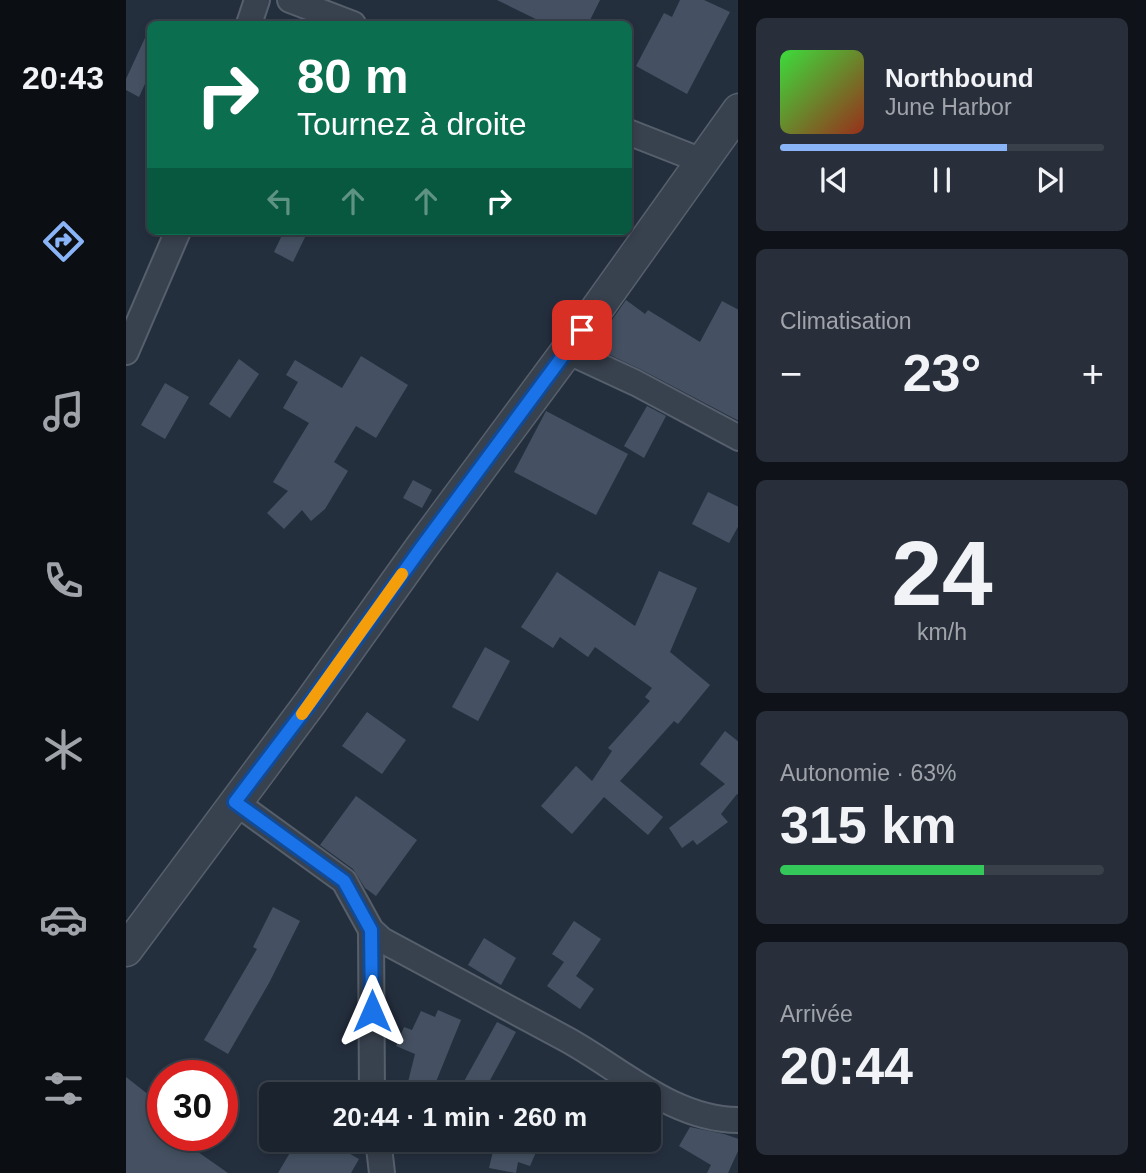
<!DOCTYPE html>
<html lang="fr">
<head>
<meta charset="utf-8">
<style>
	:root { --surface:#1b232e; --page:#282f3a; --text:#f1f3f6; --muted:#a0a4aa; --line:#39404a; --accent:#8ab4f8 }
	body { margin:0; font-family:Helvetica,sans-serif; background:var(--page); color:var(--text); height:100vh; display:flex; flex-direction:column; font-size:26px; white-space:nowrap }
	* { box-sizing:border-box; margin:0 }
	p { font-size:23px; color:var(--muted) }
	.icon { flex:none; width:38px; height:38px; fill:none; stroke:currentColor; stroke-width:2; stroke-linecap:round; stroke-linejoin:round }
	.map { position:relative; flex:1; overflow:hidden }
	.panel { display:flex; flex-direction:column; gap:18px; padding:18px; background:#0f1319; width:408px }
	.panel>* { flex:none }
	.banner { position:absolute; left:21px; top:21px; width:485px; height:214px; border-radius:10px; box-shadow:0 4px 10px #0003,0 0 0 2px var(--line); background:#0b6e4f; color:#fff; overflow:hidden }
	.speed { position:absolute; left:21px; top:1060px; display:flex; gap:14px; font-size:35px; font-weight:700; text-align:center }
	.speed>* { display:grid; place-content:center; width:91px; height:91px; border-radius:50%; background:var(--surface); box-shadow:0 4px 10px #0003,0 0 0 2px var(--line); line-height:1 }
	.speed .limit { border:10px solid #d22; background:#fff; color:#111 }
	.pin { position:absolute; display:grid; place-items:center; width:60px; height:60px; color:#fff; margin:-30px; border-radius:14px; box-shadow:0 4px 10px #0006 }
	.me { position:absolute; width:77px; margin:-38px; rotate:0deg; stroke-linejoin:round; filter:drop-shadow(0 0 5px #0008) }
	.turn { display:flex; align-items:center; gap:24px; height:147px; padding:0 35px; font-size:32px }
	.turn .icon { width:91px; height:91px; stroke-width:2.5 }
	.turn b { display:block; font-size:49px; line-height:60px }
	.lanes { display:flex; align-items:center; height:66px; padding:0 35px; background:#0003; justify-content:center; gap:35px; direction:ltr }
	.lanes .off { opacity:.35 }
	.big { font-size:52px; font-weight:700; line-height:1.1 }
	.panel .card { flex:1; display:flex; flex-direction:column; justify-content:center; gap:10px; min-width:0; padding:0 24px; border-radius:10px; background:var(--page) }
	.panel .dial { align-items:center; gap:0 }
	.dial b { font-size:91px; line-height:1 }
	.song { display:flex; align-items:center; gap:21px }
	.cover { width:84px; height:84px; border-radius:10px; background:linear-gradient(135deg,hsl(120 70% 55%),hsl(10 70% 35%)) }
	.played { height:7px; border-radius:4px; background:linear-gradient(90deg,var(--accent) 70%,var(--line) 70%) }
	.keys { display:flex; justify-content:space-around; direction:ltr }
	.heat { display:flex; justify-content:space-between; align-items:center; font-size:38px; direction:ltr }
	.charge { height:10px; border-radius:5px; background:linear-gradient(90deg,#34c759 63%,var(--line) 0) }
	.trip { position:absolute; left:133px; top:1082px; width:402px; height:70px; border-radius:10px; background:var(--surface); box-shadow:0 4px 10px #0003,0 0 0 2px var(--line); font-weight:700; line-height:70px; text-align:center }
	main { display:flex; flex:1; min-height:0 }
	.menu { display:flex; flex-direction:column; width:126px; justify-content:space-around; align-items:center; background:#0b0e12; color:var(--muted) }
	.menu .icon { width:49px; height:49px }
	.menu .on { color:var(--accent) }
	.menu b { font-size:32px; color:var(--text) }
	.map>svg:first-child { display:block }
</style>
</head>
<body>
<main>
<nav class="menu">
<b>20:43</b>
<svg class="icon on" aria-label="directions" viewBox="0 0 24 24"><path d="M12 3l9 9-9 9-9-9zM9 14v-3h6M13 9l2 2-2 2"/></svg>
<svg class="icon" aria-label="music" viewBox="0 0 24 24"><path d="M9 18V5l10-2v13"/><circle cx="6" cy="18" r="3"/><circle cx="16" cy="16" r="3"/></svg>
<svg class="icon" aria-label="phone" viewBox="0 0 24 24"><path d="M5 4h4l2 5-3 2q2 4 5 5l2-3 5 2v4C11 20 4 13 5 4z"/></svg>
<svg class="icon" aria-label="climate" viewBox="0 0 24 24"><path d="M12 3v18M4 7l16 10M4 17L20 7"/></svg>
<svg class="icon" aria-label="car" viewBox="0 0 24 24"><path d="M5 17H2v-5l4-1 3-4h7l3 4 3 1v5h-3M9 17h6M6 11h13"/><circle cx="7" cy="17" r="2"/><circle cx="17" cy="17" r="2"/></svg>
<svg class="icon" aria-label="filters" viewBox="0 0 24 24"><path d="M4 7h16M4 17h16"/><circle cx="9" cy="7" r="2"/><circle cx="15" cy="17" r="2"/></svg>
</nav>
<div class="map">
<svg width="613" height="1173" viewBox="0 0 613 1173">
	<rect width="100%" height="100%" fill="#242f3e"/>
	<path fill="#455162" d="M371 0H474L462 24H420Z
		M554 0H578L604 12 561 94 510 66 538 13 546 17Z
		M24 27V73L13 97 0 90V79Z
		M158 231H182L167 262 148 252Z
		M500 300 519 314 522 310 574 342 596 301 613 310V421L516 370 467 347Z
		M235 356 282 385 250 438 230 426 208 462 222 471 199 509 185 521 176 510 158 529 141 513 162 491 147 482 183 423 157 408 172 382 160 375 169 360 216 388Z
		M113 359 133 374 104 418 83 404Z
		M39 383 63 397 39 439 15 425Z
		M521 406 540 416 518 458 498 446Z
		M420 411 502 454 470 515 388 472Z
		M287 480 306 490 296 508 277 498Z
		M582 492 613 507V525L603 543 566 524Z
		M533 571 571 588 544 652 584 685 552 724 548 721 494 781 537 817 522 835 478 797 446 834 415 806 450 766 466 781 486 751 482 748 524 701 519 697 526 688 469 647 462 657 434 637 427 648 395 627 431 572 509 626Z
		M359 647 384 661 352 721 326 707Z
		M241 712 280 740 256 774 216 746Z
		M599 731 613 742V795L611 794 595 814 602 822 571 845 567 840 556 848 543 828 599 784 574 764Z
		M230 796 291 840 250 896 239 888 227 869 194 845Z
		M147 907 174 921 143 983 102 1054 78 1040 131 949 127 947Z
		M448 921 475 939 450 976 468 989 454 1009 421 986 438 962 426 954Z
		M358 938 390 958 375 985 342 965Z
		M312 1010 335 1020 305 1094H279L289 1054 270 1046 278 1027 286 1030 295 1011 309 1017Z
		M371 1022 390 1032 362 1084V1094H331Z
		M0 1077 37 1106V1136H84L72 1152 102 1173H0Z
		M564 1127 598 1134 613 1139V1149L602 1173H581L585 1165 553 1146Z
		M172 1139H198L233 1159 225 1173H152Z
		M370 1139H397L396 1145 411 1150 404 1166 392 1162 390 1173 363 1168Z"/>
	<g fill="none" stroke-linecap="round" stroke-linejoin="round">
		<defs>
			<path id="minor" d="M164 0 227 24
				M123 24 131 0
				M502 132 576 161
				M441 351 510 383 613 438
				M0 352 52 231
				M109 802 218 881 245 930 256 940C317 973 379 1006 440 1039 495 1069 547 1120 613 1120
				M245 930 246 1094
				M252 1139 256 1173"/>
			<path id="tertiary" d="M0 950 184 703 295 548 441 351 613 110"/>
		</defs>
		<use href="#minor" stroke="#565f6c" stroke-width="28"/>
		<use href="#tertiary" stroke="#565f6c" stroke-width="35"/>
		<use href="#minor" stroke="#38414e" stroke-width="24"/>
		<use href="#tertiary" stroke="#38414e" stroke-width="32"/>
	</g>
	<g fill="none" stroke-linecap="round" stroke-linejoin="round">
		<defs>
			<path id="route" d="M246 1011 245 930 218 881 109 802 184 703 295 548 456 330"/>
		</defs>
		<use href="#route" stroke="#114b97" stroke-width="18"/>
		<use href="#route" stroke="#1a73e8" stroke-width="12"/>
		<path stroke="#f59e0b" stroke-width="12" d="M176 714 276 574"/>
	</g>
</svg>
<div class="speed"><div class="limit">30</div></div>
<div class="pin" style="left:456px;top:330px;background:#d93025"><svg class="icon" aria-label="arrive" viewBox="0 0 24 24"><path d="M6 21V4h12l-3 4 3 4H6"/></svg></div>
<svg class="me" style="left:246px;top:1011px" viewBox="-20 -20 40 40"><path d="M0-17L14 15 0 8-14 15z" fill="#1a73e8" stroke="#fff" stroke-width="4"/></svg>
<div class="trip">20:44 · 1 min · 260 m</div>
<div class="banner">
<div class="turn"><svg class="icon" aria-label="right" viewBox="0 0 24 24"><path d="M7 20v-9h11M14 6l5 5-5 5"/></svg><div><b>80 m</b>Tournez à droite</div></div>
<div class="lanes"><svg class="icon off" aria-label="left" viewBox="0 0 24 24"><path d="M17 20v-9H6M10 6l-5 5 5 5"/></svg><svg class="icon off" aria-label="ahead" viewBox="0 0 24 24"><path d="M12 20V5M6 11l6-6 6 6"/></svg><svg class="icon off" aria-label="ahead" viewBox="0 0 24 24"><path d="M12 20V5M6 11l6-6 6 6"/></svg><svg class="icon" aria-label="right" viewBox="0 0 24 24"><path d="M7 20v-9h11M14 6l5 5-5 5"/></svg></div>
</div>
</div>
<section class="panel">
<div class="card">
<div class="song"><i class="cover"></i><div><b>Northbound</b><p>June Harbor</p></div></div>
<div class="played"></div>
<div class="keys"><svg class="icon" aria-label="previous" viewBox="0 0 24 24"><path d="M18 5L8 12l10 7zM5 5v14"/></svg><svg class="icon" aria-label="pause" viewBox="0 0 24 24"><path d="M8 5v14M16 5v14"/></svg><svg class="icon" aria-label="next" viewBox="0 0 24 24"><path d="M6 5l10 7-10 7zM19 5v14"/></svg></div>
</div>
<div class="card"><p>Climatisation</p>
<div class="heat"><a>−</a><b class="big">23°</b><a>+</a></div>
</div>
<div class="card dial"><b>24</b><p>km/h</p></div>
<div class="card"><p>Autonomie · 63%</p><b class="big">315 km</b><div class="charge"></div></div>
<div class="card"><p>Arrivée</p><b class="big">20:44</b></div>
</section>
</main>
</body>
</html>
